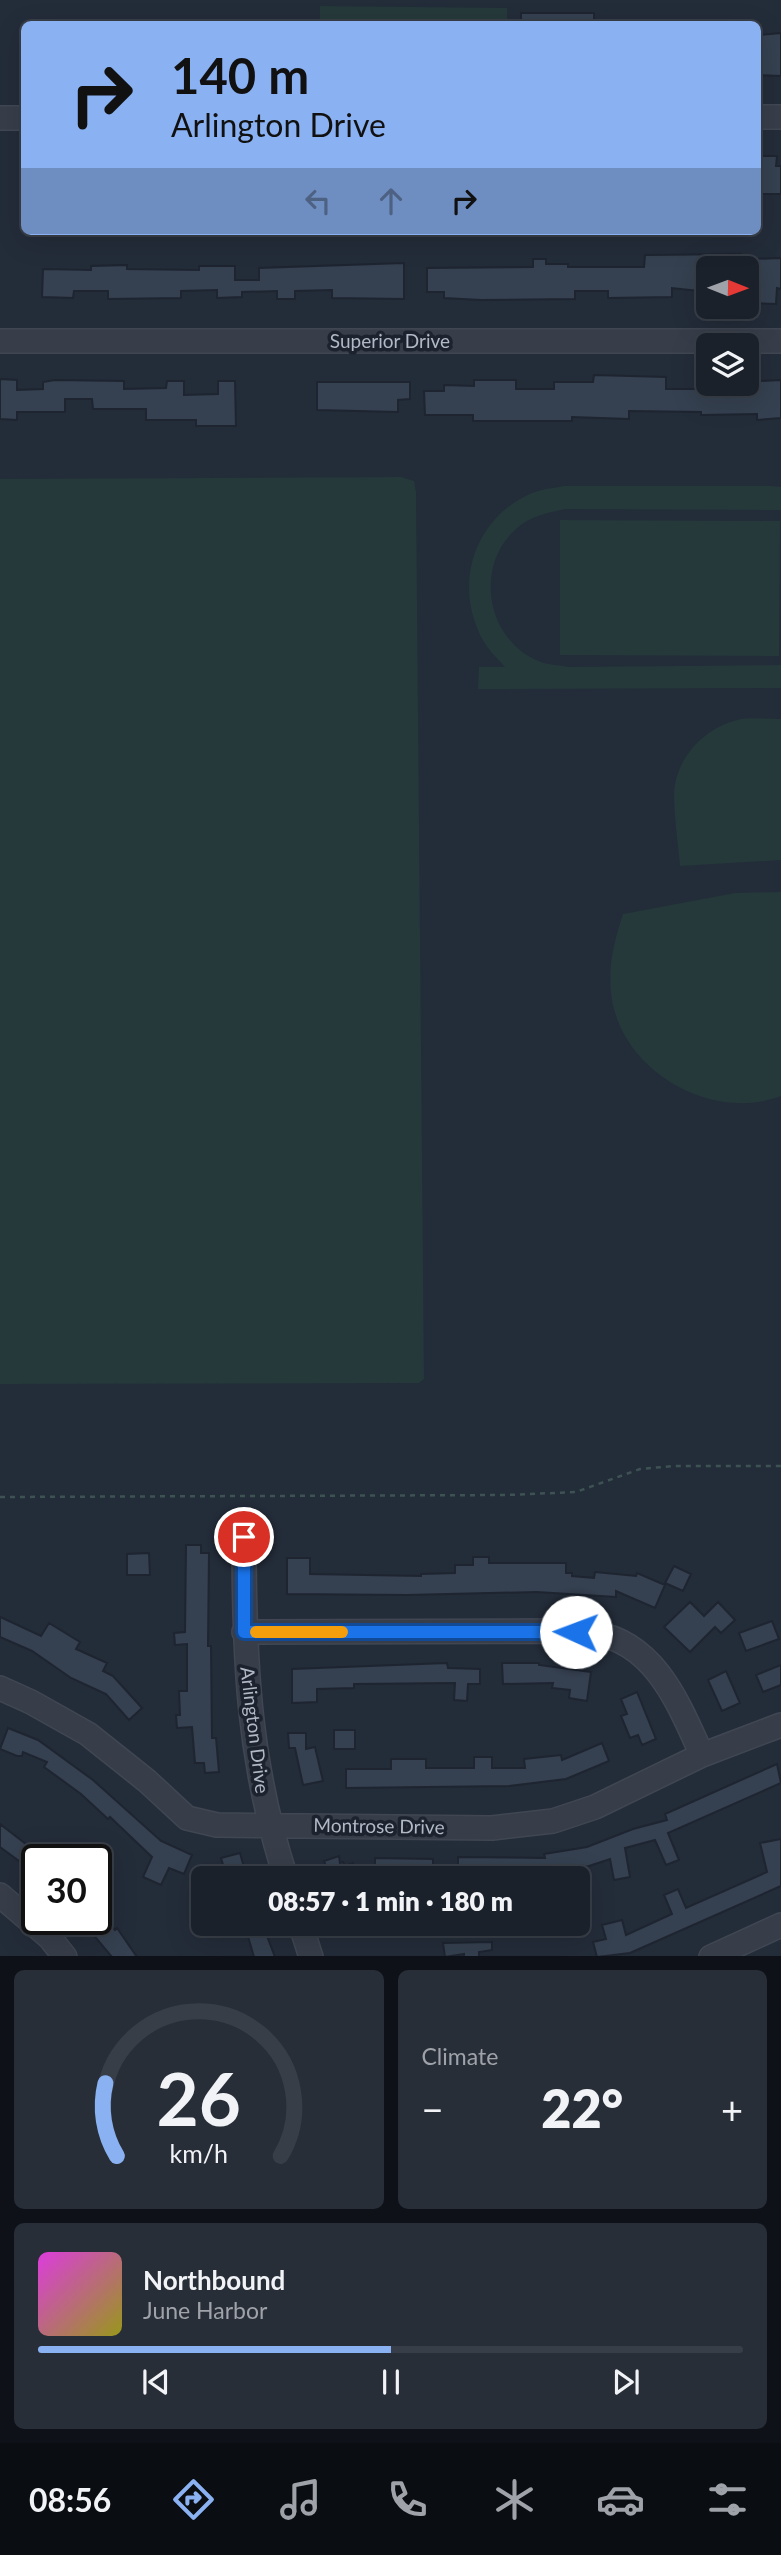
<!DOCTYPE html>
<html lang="en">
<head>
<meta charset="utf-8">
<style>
	:root { --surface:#1a212b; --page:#272e37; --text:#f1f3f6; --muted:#9fa3a9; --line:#383e47; --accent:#8ab1f2 }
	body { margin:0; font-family:Lato,sans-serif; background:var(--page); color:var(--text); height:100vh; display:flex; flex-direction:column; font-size:26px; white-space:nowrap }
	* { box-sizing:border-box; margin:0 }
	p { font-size:23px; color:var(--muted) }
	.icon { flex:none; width:38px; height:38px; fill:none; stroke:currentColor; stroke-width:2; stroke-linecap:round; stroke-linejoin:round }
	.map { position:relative; height:1956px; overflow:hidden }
	.drawer { display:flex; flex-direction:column; gap:14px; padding:14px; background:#0e1218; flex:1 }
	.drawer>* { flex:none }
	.guide { position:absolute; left:21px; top:21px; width:740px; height:214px; border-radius:10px; box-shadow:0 7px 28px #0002,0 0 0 2px var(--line); background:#8ab1f2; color:#111; overflow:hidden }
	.needle { width:46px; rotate:91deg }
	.tools { position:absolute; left:696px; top:256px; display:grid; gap:14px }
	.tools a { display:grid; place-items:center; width:63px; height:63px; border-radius:10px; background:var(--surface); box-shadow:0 7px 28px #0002,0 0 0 2px var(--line); font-size:35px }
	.speed { position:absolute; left:21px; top:1844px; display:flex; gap:14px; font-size:35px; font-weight:700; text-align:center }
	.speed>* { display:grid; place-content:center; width:91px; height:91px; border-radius:50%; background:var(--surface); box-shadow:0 7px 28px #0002,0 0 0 2px var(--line); line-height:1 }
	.speed .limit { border:4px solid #111; border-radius:10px; background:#fff; color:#111 }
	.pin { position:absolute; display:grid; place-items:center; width:60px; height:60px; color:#fff; margin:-30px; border:4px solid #fff; border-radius:50%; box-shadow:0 2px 7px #0007 }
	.me { position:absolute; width:77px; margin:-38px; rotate:272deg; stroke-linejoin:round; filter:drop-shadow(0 0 5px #0008) }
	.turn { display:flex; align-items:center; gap:24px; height:147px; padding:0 35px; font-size:32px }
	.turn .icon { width:91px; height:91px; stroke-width:2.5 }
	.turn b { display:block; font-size:49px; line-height:60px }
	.lanes { display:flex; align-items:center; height:66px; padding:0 35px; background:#0003; justify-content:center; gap:35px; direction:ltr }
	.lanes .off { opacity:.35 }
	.big { font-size:52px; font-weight:800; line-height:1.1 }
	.drawer .card { flex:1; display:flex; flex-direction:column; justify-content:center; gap:10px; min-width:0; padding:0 24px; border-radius:10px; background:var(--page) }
	.drawer .dial { align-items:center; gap:0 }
	.dial svg { height:182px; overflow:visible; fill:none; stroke:var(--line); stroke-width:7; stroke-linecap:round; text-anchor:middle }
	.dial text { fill:var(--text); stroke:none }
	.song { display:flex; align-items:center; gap:21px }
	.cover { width:84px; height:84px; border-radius:10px; background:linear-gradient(135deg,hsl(300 70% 55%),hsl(60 70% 35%)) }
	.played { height:7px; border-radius:4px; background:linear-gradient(90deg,var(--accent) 50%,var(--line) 50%) }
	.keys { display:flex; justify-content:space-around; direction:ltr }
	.heat { display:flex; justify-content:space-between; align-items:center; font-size:38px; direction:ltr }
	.drawer .tiles { flex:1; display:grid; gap:14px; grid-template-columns:1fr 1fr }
	.card:last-child { grid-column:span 2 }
	.trip { position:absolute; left:191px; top:1866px; width:399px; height:70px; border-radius:10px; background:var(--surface); box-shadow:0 7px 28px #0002,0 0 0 2px var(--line); font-weight:800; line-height:70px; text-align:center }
	.tabs { display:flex; height:112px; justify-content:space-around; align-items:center; background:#0a0d11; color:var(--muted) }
	.tabs .icon { width:49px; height:49px }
	.tabs .active { color:var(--accent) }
	.tabs b { font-size:32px; color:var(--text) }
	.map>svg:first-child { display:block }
</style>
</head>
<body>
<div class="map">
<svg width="781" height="1957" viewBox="0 0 781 1957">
	<rect width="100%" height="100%" fill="#232c39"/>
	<path fill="#25383a" d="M320 6 507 8V24H320Z
		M401 477 414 481 416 492 424 1379 419 1383 0 1384V479Z
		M564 486H771L781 487V510L565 509C547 513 530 516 516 529 473 567 487 642 541 662 549 665 559 665 568 667L781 665V688L478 689 479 667H505C498 659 489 651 484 642 452 587 473 518 532 493 542 489 554 488 564 486Z
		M560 520 780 521 779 656 560 655Z
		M781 719V860L680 866C678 842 674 818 674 794 675 759 704 728 737 720 751 717 767 719 781 719Z
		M781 892V1096C711 1123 619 1070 611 993 608 965 614 942 623 914L735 893Z"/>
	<path fill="#354050" stroke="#1e2531" stroke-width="2" d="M521 13H594V24H521Z
		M781 33V76L758 75V35Z
		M758 156H777L776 166H781V194H758Z
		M741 254V268H709V292L672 288V297L608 298V291H575V299L481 300 444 298V292H427V268L533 267V259H546V264H568V267H644L645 255Z
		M781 258V289L777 288 776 304 752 303V259Z
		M404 263V299L332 298V290L295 291V299H277V291L242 292V297L217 298V290L181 291V298L108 299V291H74L73 298 42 297 43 269 91 270V266L127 265V269L199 270V266H235V280H259V268Z
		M594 375 666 377V389H702L720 388V383L781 380V418L757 420V414L701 415V412L629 411V419L572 417V421H473V415H425L424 391H444V385L474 386V380H516V389H554V382H593Z
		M0 379 17 380V390L43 389V382L55 380 124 381V389L166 388 167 381H184V395L218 394V381H235L236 426H196V420H146V409H93L92 399H65V412H17V420L0 419Z
		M317 382H410V399L398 400V412L317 410Z
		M186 1545H201V1553H209L208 1646H211L212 1738H216L219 1772 205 1773 204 1763H195L192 1727 177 1728 176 1715H180L179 1691H187V1644L175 1645 174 1633 185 1632Z
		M149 1553 150 1575H127V1554Z
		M473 1557H489V1563H566V1573H572V1576L594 1578 595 1572 636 1576 637 1573 665 1585 655 1608 616 1591V1597L537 1592 407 1595 287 1594V1558H310V1574L421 1576V1574L455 1573V1565H473Z
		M674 1566 691 1574 683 1591 665 1583Z
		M690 1602 704 1616 718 1602 735 1620 721 1633 715 1627 690 1652 664 1627Z
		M0 1617 41 1636 49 1623 80 1642 76 1649 107 1663 103 1671 113 1676 142 1708 129 1720 106 1694 71 1678 32 1651 0 1637Z
		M772 1621 779 1639 746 1651 739 1633Z
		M447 1663 448 1668 480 1669V1684H468L467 1701 454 1700 455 1683 354 1684V1688L317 1689V1702L292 1703V1669Z
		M502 1663H539V1665L591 1672 587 1701 569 1698 570 1690 552 1688 553 1683 503 1684Z
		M781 1665V1685L763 1692 756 1675Z
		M726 1671 740 1703 722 1711 708 1680Z
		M637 1692 656 1739 642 1745 638 1735 630 1738 621 1716 627 1714 621 1699Z
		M8 1728 38 1740 93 1780 161 1841 192 1855 184 1874 169 1868 161 1885 143 1877 152 1857 110 1817 108 1819 81 1794 44 1767 47 1762 23 1752 22 1756H17L0 1749Z
		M334 1730H355V1749H334Z
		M288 1733H306V1749L315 1747 323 1781 303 1785 295 1748H289Z
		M602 1743 609 1761 566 1779 509 1786 346 1788V1769H391V1759H426V1768H474V1757H492V1768H525L524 1759 561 1755 562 1760Z
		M777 1764 781 1783 668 1833 679 1860 666 1865 655 1840 625 1848 630 1877 614 1880 610 1859 589 1866 557 1872 558 1876 458 1878V1857L545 1858 544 1854 587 1847 633 1829 667 1820 665 1814Z
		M0 1824 44 1858 37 1860 34 1872 0 1847Z
		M781 1839V1886L630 1953 597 1957 593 1942 606 1939 602 1925 622 1920 626 1935 672 1914 664 1895 678 1889 686 1908 767 1872 760 1843Z
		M240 1853 247 1878H227L221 1858Z
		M339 1856 340 1863 343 1862 345 1866 353 1863 358 1878H316V1875L328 1871 324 1861Z
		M375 1858 433 1859V1876L375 1877Z
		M96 1909 115 1930 117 1928 137 1957H112L81 1920H96Z
		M244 1923H262L275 1957H254Z
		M492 1942V1950L479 1952V1957H464V1954L445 1957 443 1943Z"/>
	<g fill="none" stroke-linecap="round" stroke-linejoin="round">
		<defs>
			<path id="minor" d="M758 117H781
				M0 118H24
				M0 341H781
				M244 1537C244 1658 248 1762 286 1878
				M244 1632 556 1631C568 1632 582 1632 594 1633 656 1643 679 1705 702 1755
				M0 1688 31 1702 88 1734 147 1781 187 1818 217 1825 492 1828 553 1821 595 1807 702 1755 781 1725
				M0 1895 50 1938 65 1957
				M300 1923 311 1957
				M711 1957 781 1925"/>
		</defs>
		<use href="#minor" stroke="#404753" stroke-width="26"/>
		<path stroke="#3e5153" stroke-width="2.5" stroke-dasharray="5 5" stroke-linecap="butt" d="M0 1497 507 1495 576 1492 640 1469 674 1466H781"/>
		<use href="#minor" stroke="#373e4a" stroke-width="23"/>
	</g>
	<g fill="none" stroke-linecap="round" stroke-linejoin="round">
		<defs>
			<path id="route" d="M244 1537V1632H576"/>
		</defs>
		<use href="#route" stroke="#114b97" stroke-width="18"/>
		<use href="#route" stroke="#1a73e8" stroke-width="12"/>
		<path stroke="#f59e0b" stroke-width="12" d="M256 1632H342"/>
	</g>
	<g text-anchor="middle" stroke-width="7" stroke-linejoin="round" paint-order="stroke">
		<g font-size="19" fill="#b2b9c6" stroke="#1c232f">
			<text x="390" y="348">Superior Drive</text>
			<text transform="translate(255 1730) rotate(83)" y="7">Arlington Drive</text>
			<text transform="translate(379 1826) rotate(1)" y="7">Montrose Drive</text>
		</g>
	</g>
</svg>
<div class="tools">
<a><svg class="needle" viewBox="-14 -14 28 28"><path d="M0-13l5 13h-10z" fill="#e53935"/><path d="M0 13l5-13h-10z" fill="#9fa3a9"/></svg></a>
<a><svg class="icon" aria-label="layers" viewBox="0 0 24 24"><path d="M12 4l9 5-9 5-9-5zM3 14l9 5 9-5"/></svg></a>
</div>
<div class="speed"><div class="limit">30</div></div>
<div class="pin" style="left:244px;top:1537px;background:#d93025"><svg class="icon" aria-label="arrive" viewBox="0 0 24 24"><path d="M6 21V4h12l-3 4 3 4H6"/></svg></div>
<svg class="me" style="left:576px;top:1632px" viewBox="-20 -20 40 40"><circle r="19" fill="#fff"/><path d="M0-13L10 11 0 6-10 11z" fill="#1a73e8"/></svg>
<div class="trip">08:57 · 1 min · 180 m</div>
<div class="guide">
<div class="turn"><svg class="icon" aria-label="right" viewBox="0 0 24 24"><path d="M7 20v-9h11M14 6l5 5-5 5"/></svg><div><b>140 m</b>Arlington Drive</div></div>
<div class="lanes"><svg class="icon off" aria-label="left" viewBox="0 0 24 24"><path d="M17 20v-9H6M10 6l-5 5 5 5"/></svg><svg class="icon off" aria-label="ahead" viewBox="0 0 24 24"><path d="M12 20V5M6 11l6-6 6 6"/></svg><svg class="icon" aria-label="right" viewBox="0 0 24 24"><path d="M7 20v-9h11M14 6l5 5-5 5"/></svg></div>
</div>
</div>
<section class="drawer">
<div class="tiles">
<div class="card dial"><svg viewBox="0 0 100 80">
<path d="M14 69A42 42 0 1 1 86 69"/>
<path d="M14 69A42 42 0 0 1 9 37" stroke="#8ab1f2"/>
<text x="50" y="56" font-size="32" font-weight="700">26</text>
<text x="50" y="72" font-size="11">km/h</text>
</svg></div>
<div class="card"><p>Climate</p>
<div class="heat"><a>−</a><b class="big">22°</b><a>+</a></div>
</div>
<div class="card">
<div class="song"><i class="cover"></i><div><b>Northbound</b><p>June Harbor</p></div></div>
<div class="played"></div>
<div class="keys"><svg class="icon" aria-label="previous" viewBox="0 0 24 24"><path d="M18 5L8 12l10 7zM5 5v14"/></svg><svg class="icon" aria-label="pause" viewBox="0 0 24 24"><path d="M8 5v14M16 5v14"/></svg><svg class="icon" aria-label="next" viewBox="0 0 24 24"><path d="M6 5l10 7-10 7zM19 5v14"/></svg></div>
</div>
</div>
</section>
<nav class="tabs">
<b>08:56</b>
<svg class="icon active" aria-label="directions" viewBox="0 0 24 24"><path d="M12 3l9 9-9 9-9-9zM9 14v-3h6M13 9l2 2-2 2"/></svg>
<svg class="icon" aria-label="music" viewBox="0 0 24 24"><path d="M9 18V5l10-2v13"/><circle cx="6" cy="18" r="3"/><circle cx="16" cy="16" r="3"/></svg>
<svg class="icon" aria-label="phone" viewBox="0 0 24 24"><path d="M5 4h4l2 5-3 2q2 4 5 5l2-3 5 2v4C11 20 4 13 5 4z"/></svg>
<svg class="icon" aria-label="climate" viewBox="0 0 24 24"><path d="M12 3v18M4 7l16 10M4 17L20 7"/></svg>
<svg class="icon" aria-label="car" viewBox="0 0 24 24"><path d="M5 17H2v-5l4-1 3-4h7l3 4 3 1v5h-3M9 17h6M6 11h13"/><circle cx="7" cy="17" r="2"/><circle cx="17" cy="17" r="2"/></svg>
<svg class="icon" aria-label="filters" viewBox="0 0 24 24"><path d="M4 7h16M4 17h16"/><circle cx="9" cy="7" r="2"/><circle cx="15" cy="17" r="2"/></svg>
</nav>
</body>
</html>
